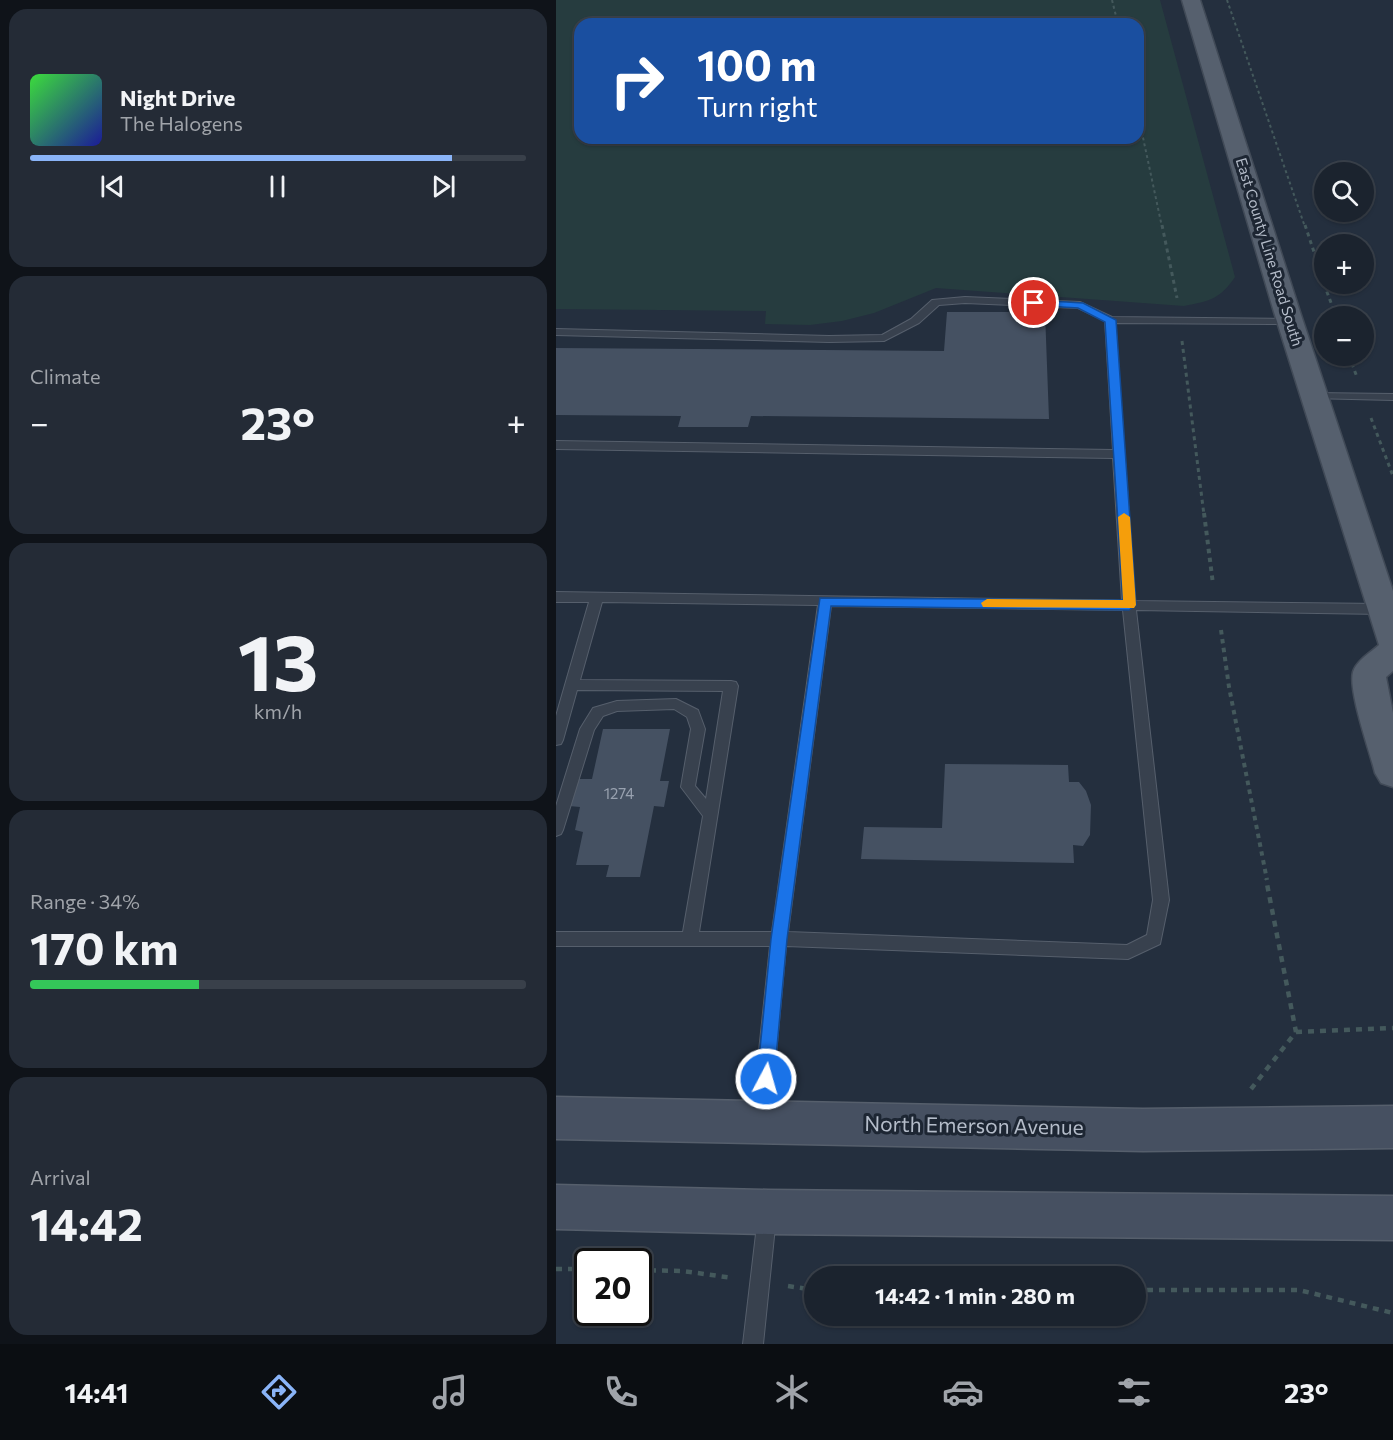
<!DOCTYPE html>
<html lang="en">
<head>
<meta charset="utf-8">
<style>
	:root { --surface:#1b232e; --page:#242b36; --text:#f1f3f6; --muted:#a0a4aa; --line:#39404a; --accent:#8ab4f8 }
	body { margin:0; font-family:Commissioner,sans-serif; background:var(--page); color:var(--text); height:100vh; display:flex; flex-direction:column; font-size:22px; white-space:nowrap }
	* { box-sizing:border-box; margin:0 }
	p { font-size:20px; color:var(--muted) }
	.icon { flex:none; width:33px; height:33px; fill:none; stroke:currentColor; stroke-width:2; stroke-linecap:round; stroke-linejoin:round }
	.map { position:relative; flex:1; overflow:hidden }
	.details { display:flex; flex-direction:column; gap:9px; padding:9px; background:#0f1319; width:556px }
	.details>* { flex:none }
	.top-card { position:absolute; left:18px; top:18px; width:570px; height:126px; border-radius:18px; box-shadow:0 2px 4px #0004,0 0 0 2px var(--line); background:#1a4fa0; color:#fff; overflow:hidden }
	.buttons { position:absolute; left:758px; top:162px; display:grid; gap:12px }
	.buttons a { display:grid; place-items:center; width:60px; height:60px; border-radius:50%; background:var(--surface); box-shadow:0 2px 4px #0004,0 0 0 2px var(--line); font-size:30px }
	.speed { position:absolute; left:18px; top:1248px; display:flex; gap:12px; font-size:30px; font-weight:700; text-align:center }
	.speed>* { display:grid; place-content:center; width:78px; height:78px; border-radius:50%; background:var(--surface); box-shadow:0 2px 4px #0004,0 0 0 2px var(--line); line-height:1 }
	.speed .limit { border:3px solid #111; border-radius:9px; background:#fff; color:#111 }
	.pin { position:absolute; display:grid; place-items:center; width:51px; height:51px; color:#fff; margin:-26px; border:3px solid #fff; border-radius:50%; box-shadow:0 2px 6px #0007 }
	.me { position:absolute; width:66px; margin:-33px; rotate:6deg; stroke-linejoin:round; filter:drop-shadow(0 0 4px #0008) }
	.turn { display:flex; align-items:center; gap:21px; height:126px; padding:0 24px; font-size:27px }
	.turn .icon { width:78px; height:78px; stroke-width:2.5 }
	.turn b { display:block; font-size:42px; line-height:51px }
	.big { font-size:45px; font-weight:700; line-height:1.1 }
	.details .card { flex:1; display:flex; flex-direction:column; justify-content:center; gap:9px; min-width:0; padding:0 21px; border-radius:18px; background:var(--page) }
	.details .dial { align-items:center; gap:0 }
	.dial b { font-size:78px; line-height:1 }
	.song { display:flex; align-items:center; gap:18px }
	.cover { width:72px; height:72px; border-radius:9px; background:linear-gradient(135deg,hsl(120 70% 55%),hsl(240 70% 35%)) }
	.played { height:6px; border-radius:3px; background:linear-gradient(90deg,var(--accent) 85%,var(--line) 85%) }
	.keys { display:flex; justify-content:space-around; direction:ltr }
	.heat { display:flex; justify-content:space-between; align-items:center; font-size:33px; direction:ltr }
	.charge { height:9px; border-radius:4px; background:linear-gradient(90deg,#34c759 34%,var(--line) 0) }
	.trip { position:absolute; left:248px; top:1266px; width:342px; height:60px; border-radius:30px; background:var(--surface); box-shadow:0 2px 4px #0004,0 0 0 2px var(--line); font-weight:700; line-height:60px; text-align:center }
	.tabs { display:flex; height:96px; justify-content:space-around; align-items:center; background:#0b0e12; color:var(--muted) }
	.tabs .icon { width:42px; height:42px }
	.tabs .on { color:var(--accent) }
	.tabs b { font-size:27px; color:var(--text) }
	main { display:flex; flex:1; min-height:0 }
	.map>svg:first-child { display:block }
</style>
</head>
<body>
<main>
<section class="details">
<div class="card">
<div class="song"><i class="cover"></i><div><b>Night Drive</b><p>The Halogens</p></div></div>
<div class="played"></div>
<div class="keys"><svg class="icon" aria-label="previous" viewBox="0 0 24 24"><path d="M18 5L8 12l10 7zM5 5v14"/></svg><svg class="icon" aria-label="pause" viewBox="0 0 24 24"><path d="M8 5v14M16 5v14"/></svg><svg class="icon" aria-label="next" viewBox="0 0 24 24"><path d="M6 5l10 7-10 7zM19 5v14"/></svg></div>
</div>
<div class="card"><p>Climate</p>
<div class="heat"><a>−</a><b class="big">23°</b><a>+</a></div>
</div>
<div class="card dial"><b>13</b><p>km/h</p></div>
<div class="card"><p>Range · 34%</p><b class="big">170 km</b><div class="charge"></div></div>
<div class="card"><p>Arrival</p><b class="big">14:42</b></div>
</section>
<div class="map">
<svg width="837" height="1344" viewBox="0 0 837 1344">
	<rect width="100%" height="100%" fill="#242f3e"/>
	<path fill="#263c3f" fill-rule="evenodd" d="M0 0H604L679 277C664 299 654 301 628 306L380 288 318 313 286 321 254 325 209 324 210 311 0 309ZM24 24H582V138H24Z"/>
	<path fill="#455162" d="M391 312H489L493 419 195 416 192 427H122L125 416 0 415V348L388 351Z
		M47 729H114L104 781H113L108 807 98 806 84 877H50L53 865H20L27 832 19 830 24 807 13 806 20 779H36Z
		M389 764 512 765 513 782H523L530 791 535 805 534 835 527 846 517 845 518 863 305 859 308 827 386 828Z"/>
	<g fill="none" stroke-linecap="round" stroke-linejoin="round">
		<defs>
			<path id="service" d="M409 297 524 302 556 317 738 319V323L734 324 559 323 579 601 826 604 832 609 826 614 580 610 613 900 604 944 572 959 230 946 214 1118 211 1124 205 1126 199 1124 196 1118 214 946H0V932H127L147 816 125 787 135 729 131 717 118 709 61 711 47 716 38 730 7 830 5 834 0 836V806L24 729 37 708 61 701 120 699 142 710 149 729 139 786 150 799 167 691 21 690 7 740 5 744 0 745V716L33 602H0V592L566 601 557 458 0 449V441L557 450 549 321 522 308 409 303 383 305 363 323 328 341 273 342 0 335V329L273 336 326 335 355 319 376 300ZM46 602 262 605 216 932H143L182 686 180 682 175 681 24 680ZM275 606 567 610 597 900 591 935 571 945 232 932Z
				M758 393 837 394V400L754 398 752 396Z
				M211 1208 217 1211 220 1217 207 1344H187L202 1217 205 1211Z"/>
			<path id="secondary" d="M0 1097 587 1109 837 1106V1148L587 1151 0 1139Z
				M0 1185 212 1190 837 1196V1240L212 1234 0 1229Z"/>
			<path id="primary" d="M626 0H644L744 312 837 591V671L830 677 837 713V787L825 783 819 773C814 752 792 691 797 672 800 661 815 652 823 645L718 312Z"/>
		</defs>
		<use href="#service" stroke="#565f6c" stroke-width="2"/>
		<use href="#secondary" stroke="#565f6c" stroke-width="3"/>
		<use href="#primary" stroke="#414a57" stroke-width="3"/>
		<path stroke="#44595c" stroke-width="2" stroke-dasharray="3 3" stroke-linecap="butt" d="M556 0 562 24
			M671 0 749 227
			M582 114 606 227"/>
		<path stroke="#44595c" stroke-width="3" stroke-dasharray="4 4" stroke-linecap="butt" d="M606 225 621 298
			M749 225 768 282
			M768 284 780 316
			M626 341 648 515
			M793 356 801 377
			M815 418 837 476"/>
		<path stroke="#44595c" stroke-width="4" stroke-dasharray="4.5 4.5" stroke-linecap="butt" d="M648 513 657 584
			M665 630 673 687 711 880"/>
		<path stroke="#44595c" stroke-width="4.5" stroke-dasharray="6 6" stroke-linecap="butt" d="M740 1032 837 1028
			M695 1089 740 1032 710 879
			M0 1269H32
			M82 1270 127 1271 177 1278
			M232 1286 258 1290
			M579 1290H743L837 1313"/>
		<use href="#service" fill="#38414e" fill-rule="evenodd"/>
		<use href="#secondary" fill="#465061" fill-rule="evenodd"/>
		<use href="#primary" fill="#56606e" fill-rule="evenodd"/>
	</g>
	<path fill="#1a73e8" stroke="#114b97" stroke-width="1.5" d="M478 300 527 303 560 320 580 605 573 610 275 606 231 939 218 1079 216 1085 210 1087 203 1085 201 1079 215 939 264 598 567 600 549 322 522 308 474 305 473 303Z"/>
	<path fill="#f59e0b" d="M568 513 574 517 580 605 578 608 427 607 425 603 431 599 567 600 562 517Z"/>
	<g text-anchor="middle" stroke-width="6" stroke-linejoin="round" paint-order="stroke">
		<g font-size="15" fill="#b4bcc9" stroke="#1d2633">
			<text transform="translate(713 252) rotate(73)" y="5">East County Line Road South</text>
		</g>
		<g font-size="15" fill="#98a1af">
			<text x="63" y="799">1274</text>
		</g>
		<g font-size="21" fill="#b4bcc9" stroke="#1d2633">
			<text transform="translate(418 1126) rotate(1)" y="7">North Emerson Avenue</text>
		</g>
	</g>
</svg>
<div class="buttons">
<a><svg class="icon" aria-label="search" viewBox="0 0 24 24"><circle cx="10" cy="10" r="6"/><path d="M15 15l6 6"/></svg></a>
<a>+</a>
<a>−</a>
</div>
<div class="speed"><div class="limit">20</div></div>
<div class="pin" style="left:478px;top:303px;background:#d93025"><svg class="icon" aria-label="arrive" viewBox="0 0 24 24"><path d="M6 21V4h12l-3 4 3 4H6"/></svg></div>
<svg class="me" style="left:210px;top:1079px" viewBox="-20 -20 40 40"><circle r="17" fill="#1a73e8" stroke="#fff" stroke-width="3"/><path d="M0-11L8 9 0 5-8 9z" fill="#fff"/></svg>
<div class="trip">14:42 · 1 min · 280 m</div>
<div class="top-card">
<div class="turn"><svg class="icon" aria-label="right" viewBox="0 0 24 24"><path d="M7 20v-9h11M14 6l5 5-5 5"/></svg><div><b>100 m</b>Turn right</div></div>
</div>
</div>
</main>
<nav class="tabs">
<b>14:41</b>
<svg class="icon on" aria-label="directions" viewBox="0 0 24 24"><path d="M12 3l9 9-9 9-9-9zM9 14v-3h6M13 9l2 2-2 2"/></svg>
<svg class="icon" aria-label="music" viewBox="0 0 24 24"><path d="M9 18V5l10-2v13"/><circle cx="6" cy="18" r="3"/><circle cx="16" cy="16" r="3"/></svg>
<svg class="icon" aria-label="phone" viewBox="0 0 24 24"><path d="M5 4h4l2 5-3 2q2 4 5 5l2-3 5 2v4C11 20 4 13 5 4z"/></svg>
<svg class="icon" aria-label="climate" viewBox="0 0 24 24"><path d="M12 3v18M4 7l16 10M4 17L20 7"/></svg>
<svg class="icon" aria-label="car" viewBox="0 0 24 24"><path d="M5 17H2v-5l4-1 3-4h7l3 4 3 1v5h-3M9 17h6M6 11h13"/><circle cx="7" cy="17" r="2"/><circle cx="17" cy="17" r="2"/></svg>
<svg class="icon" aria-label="filters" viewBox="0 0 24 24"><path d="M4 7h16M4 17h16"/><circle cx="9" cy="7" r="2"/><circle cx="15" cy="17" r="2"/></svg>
<b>23°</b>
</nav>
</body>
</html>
